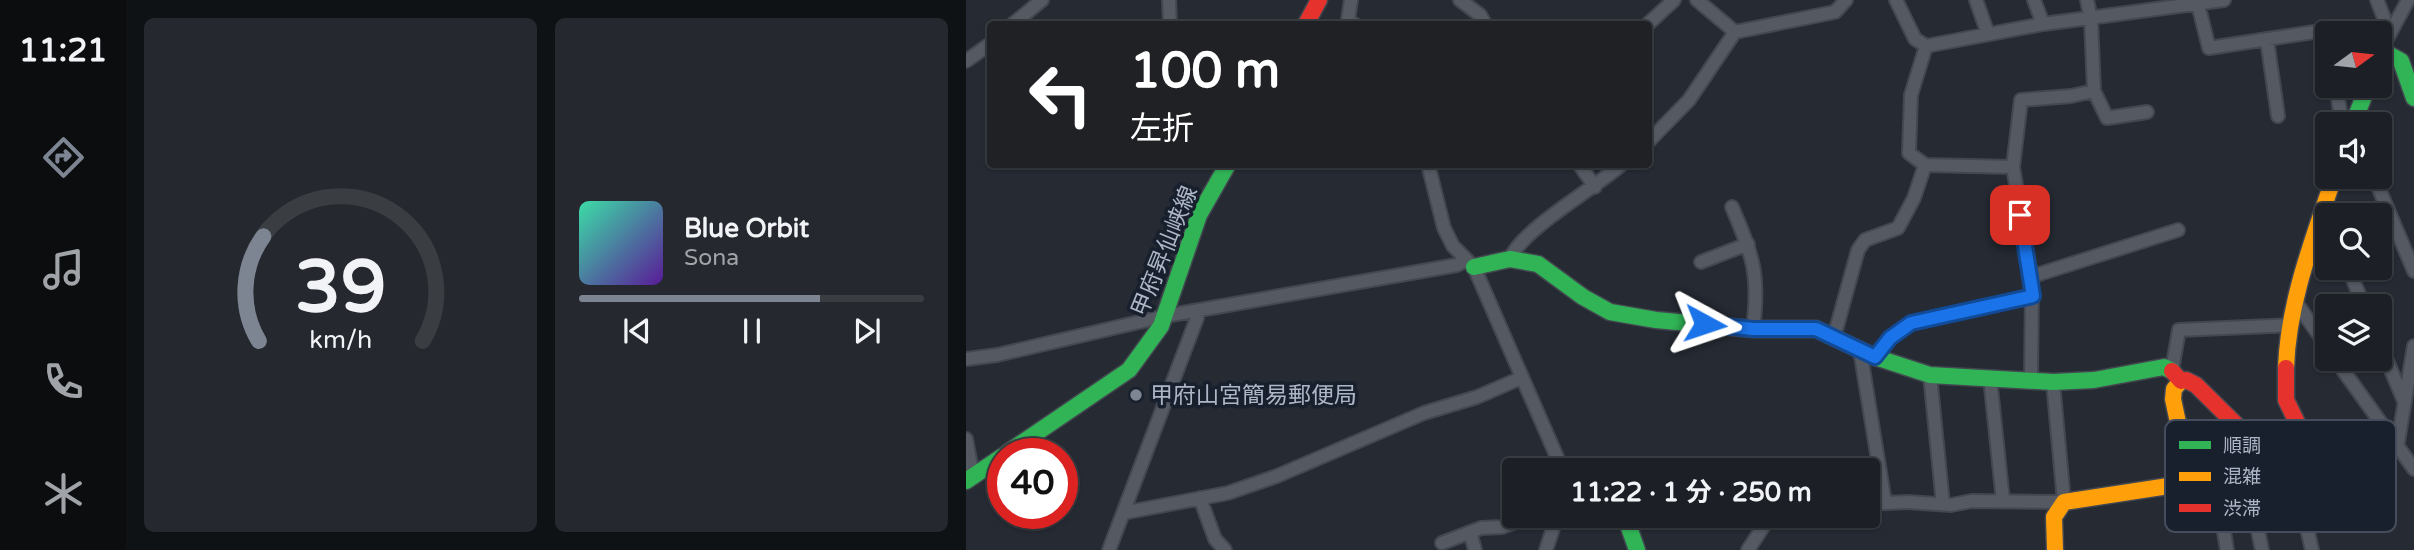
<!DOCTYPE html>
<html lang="ja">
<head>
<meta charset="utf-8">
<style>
	:root { --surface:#1c2026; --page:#25282e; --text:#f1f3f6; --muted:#a0a3a7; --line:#3a3e43; --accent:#7d8593 }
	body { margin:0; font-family:"Varela Round","Noto Sans JP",sans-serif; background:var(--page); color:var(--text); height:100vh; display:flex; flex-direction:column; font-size:26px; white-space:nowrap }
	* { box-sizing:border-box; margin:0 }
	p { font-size:23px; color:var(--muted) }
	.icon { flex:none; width:38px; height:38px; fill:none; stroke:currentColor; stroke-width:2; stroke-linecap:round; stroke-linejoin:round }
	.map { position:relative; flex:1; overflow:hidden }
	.side { display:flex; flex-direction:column; gap:18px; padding:18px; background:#0f1215; width:840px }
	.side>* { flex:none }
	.banner { position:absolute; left:21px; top:21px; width:665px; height:147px; border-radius:7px; box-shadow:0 2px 5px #0004,0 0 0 2px var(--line); background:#202124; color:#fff; overflow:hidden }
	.needle { width:46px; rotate:75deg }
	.fabs { position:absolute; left:1349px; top:21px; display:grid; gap:14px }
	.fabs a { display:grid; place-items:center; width:77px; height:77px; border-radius:7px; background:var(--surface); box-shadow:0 2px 5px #0004,0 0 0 2px var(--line); font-size:35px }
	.speed { position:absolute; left:21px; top:438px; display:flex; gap:14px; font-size:35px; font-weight:700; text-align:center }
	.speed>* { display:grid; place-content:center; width:91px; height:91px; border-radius:50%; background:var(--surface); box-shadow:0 2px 5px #0004,0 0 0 2px var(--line); line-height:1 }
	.speed .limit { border:10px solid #d22; background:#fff; color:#111 }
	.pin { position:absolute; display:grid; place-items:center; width:60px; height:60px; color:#fff; margin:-30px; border-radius:14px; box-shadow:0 4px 10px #0006 }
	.me { position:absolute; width:77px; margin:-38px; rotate:95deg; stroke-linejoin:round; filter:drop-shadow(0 0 5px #0008) }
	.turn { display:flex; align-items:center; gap:24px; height:147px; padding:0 28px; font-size:32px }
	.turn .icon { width:91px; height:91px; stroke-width:2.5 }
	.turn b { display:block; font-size:49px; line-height:60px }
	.side .tile { flex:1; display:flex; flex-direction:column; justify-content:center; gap:10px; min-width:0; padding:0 24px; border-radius:10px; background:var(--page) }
	.side .dial { align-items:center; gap:0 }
	.dial svg { height:182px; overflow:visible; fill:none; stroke:var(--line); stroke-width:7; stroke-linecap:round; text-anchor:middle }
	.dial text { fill:var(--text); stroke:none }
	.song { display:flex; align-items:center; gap:21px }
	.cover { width:84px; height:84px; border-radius:10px; background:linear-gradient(135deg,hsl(160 70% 55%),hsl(270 70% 35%)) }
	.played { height:7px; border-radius:4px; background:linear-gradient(90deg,var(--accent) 70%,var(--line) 70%) }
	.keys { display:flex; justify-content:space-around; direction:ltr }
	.side .tiles { flex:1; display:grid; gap:18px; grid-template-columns:repeat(2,1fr) }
	.trip { position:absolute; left:536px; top:458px; width:378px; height:70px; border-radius:7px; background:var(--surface); box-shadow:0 2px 5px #0004,0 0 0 2px var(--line); font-weight:700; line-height:70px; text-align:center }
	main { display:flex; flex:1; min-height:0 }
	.tabs { display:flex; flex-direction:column; width:126px; justify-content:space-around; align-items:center; background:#0b0d0f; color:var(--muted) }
	.tabs .icon { width:49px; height:49px }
	.tabs .on { color:var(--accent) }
	.tabs b { font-size:32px; color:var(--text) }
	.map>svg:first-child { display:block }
</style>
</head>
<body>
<main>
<nav class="tabs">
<b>11:21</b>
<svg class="icon on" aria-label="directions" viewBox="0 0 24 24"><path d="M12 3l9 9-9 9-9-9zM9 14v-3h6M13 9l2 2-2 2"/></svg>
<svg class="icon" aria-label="music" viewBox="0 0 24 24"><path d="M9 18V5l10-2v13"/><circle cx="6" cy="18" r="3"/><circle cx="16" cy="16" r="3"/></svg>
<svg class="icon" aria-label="phone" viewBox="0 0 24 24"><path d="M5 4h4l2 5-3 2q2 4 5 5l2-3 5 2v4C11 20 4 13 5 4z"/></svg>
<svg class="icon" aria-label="climate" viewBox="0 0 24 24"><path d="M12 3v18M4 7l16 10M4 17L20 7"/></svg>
</nav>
<section class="side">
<div class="tiles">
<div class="tile dial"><svg viewBox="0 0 100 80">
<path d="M14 69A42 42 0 1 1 86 69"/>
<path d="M14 69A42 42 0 0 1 16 23" stroke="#7d8593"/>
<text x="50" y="56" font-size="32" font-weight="700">39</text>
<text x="50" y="72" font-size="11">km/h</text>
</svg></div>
<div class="tile">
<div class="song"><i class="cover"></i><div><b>Blue Orbit</b><p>Sona</p></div></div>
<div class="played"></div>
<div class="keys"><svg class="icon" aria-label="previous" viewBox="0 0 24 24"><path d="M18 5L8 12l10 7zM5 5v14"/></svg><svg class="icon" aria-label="pause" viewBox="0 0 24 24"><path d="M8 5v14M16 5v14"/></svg><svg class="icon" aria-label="next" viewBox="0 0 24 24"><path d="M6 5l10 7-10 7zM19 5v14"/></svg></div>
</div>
</div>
</section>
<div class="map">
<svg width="1448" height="550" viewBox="0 0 1448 550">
	<rect width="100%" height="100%" fill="#252a33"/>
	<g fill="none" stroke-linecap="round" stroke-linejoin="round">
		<defs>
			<path id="street" d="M203 0 204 24
				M385 0 382 20 388 24
				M494 0 514 15 519 24
				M731 0 769 32 869 12 880 0
				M930 0 949 39 960 46 1077 24 1258 0
				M1010 0 1022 34
				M1068 0 1077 24
				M1121 0 1125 19 1128 91 1141 118 1181 112
				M1231 0 1243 48 1361 30 1362 33
				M1411 0 1418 18 1416 43
				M47 24 76 0
				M682 24 708 0
				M1301 40 1312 116
				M960 46 945 95 943 153 959 165 1047 167
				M1415 50 1442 0
				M0 61 24 44
				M1370 86 1376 124
				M682 142 723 100 769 32
				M462 164 478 228 487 246 508 267 597 471
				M613 164 629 187
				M1408 177 1448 271
				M766 207C787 256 794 275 787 329
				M544 259C556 229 628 189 656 164
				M735 262 782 244
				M1382 268 1398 306
				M1064 277 1212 230
				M1329 301 1362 348
				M868 337 892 250 899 240 932 228 948 198 959 165
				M1414 344 1438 401
				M894 350 919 503
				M909 357 924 338 945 323 1067 296
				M0 359 31 355 199 316 491 265 500 260
				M1369 359 1448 469
				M1206 370 1213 330 1325 325
				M964 375 977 504
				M1024 378 1037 501
				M1065 381 1066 282 1047 167 1055 100 1105 96 1128 91
				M1280 434 1274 444 1296 550
				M0 439 7 476
				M1431 448 1448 346
				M1310 464 1309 474 1335 502 1346 550
				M1222 474 1249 477 1261 550
				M234 498 249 539 259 550
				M901 504 941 502 985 505 1006 501 1098 502 1087 382
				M157 513 262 493 311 476 458 413 511 397 555 378
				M504 532 509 550
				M476 543 515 528 536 527 566 516
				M143 550 234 310
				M580 550 591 516
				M782 550 804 516"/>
			<path id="fast" d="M1414 54 1415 50 1435 61 1448 98
				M1387 124 1402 86
				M508 267 544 259 572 264 617 297 644 312 690 320 787 329H850L909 357 964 375 1087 382 1128 380 1198 367 1206 371
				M41 453 163 370 195 326 233 215 262 164
				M0 481 37 456
				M659 516 671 550"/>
			<path id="slow" d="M1320 368C1322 303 1347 239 1368 177
				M1089 550 1088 517 1098 502 1209 485 1220 479 1221 465 1207 399 1208 389 1215 381"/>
			<path id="jam" d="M340 24 353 0
				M1206 371 1215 381 1220 380 1230 385 1310 464 1328 468 1338 461 1341 448 1340 441 1320 400V368"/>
		</defs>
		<use href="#street" stroke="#424750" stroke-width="16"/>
		<use href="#fast" stroke="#424750" stroke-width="19"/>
		<use href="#slow" stroke="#424750" stroke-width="19"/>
		<use href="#jam" stroke="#424750" stroke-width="19"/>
		<use href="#street" stroke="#545962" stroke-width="12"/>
		<use href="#fast" stroke="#30b455" stroke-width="16"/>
		<use href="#slow" stroke="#ff9f0a" stroke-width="16"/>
		<use href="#jam" stroke="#e5322d" stroke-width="16"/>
	</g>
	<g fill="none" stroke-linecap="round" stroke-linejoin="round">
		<defs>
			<path id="route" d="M739 324 787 329H850L909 357 924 338 945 323 1067 296 1054 215"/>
		</defs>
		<use href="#route" stroke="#114b97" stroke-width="18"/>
		<use href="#route" stroke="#1a73e8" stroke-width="12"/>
	</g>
	<circle fill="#7d8593" stroke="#18202e" stroke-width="2.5" cx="170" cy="395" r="7"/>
	<g text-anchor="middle" stroke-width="7" stroke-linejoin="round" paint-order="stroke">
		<g font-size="23" fill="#adb6c6" stroke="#18202e">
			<text transform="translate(198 251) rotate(-68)" y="8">甲府昇仙峡線</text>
		</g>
		<g font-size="23" fill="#adb6c6" stroke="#18202e" text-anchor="start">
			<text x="184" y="403">甲府山宮簡易郵便局</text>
		</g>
	</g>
	<rect x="1199" y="420" width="231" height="112" rx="10" fill="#18202e" stroke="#454d5c" stroke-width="2"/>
	<rect x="1213" y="441" width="32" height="8" fill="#30b455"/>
	<rect x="1213" y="472" width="32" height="9" fill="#ff9f0a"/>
	<rect x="1213" y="504" width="32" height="8" fill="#e5322d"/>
	<g font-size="19" fill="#adb6c6">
		<text x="1257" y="452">順調</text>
		<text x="1257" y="483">混雑</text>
		<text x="1257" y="515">渋滞</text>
	</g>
</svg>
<div class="fabs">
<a><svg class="needle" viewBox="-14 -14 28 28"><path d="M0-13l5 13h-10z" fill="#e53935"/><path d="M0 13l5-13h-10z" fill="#a0a3a7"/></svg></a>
<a><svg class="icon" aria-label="sound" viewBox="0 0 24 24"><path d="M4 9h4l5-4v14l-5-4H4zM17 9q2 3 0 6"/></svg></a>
<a><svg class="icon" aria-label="search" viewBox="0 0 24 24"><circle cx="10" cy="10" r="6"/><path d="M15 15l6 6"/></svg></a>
<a><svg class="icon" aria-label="layers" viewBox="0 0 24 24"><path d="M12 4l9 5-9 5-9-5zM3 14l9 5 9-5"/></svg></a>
</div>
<div class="speed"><div class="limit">40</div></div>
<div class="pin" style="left:1054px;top:215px;background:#d93025"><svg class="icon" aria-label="arrive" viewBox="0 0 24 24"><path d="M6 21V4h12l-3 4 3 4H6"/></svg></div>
<svg class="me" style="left:739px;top:324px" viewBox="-20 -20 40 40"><path d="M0-17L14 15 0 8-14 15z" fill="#1a73e8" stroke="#fff" stroke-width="4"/></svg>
<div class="trip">11:22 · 1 分 · 250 m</div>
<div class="banner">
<div class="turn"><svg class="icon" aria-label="left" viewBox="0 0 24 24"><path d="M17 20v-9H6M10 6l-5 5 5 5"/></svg><div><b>100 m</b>左折</div></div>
</div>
</div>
</main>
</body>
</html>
